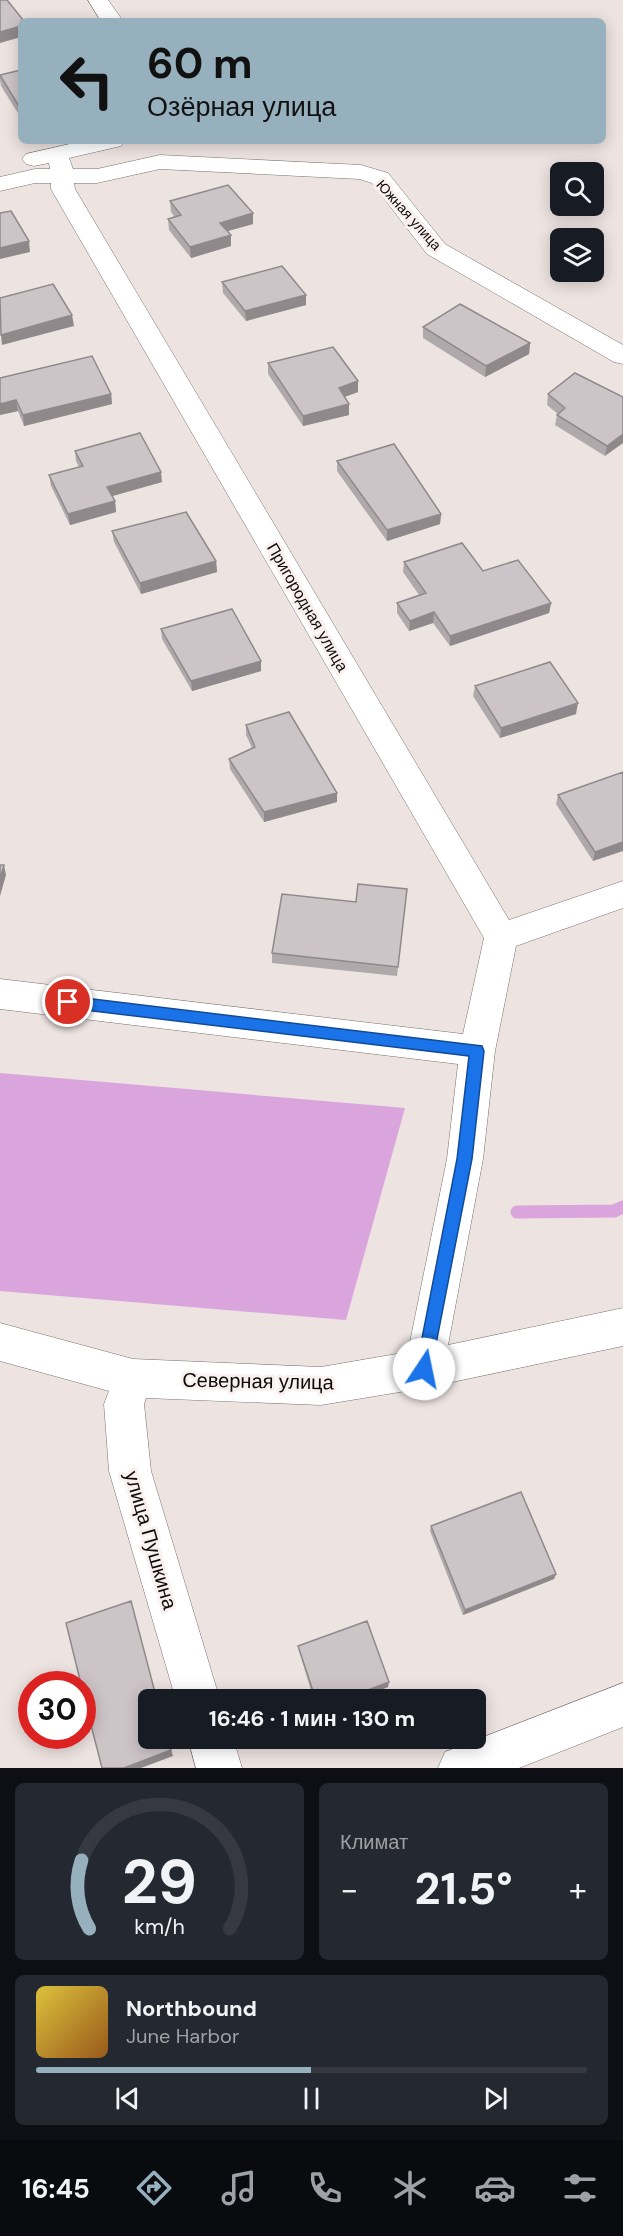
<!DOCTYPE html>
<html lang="ru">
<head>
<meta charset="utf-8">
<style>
	:root { --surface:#171b24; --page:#242831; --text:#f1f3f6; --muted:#9ea1a6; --line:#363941; --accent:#97b0be }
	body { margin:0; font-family:"DM Sans",sans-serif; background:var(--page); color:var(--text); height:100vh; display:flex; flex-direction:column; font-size:22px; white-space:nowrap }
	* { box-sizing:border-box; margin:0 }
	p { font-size:20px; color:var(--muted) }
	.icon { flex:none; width:33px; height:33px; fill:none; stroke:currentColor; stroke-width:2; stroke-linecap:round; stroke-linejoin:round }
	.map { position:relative; height:1768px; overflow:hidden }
	.drawer { display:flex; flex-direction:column; gap:15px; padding:15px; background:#0d0f14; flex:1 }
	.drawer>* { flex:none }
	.top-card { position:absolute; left:18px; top:18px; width:588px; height:126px; border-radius:9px; box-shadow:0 3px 15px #0003; background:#97b0be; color:#111; overflow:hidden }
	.buttons { position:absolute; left:550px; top:162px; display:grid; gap:12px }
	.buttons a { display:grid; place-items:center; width:54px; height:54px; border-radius:9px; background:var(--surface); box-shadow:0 3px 15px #0003; font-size:30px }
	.speed { position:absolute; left:18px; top:1671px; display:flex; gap:12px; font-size:30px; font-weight:700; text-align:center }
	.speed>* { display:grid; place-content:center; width:78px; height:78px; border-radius:50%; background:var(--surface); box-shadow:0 3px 15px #0003; line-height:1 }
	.speed .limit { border:9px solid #d22; background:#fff; color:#111 }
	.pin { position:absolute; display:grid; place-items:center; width:51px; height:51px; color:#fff; margin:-26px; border:3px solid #fff; border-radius:50%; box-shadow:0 2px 6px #0007 }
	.me { position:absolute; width:66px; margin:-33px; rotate:11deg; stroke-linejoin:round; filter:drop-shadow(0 0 4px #0008) }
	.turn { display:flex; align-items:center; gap:21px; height:126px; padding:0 30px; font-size:27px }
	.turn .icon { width:78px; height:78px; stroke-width:2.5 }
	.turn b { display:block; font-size:42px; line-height:51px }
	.big { font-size:45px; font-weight:700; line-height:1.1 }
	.drawer .widget { flex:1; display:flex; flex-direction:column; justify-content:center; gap:9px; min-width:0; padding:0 21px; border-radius:9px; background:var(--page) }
	.drawer .dial { align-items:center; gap:0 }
	.dial svg { height:156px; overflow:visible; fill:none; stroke:var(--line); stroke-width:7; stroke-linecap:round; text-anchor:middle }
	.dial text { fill:var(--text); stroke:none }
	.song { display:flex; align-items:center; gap:18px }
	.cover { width:72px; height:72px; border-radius:9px; background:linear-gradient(135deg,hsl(50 70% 55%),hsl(30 70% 35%)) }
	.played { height:6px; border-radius:3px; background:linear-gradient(90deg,var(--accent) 50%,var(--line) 50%) }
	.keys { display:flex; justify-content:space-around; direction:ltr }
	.heat { display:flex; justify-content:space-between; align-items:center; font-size:33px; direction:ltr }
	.drawer .tiles { flex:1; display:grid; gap:15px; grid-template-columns:1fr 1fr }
	.widget:last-child { grid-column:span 2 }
	.trip { position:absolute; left:138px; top:1689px; width:348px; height:60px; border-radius:9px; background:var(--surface); box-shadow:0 3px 15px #0003; font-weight:700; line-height:60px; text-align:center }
	.tabs { display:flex; height:96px; justify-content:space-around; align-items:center; background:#090b0e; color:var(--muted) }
	.tabs .icon { width:42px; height:42px }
	.tabs .on { color:var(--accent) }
	.tabs b { font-size:27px; color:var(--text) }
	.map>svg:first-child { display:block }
</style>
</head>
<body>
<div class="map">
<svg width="623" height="1768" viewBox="0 0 623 1768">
	<rect width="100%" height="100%" fill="#ede3e1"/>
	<path fill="#daa5dd" d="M0 1073 405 1108 346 1320 0 1291Z"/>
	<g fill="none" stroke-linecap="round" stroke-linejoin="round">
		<path stroke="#daa5dd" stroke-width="13" d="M517 1212 614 1211 623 1207"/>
		<defs>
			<path id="minor" d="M88 0H108L123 21H101Z
				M83 141H124L121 146 69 158 73 169H97L160 155 361 165 388 173 445 244 623 345V364L614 362 427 254 372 183 359 179 160 169 97 183H74L75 189 509 920 623 881V908L516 946 495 1051 483 1159 448 1345 623 1308V1346L424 1388 321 1405 146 1398 144 1404 151 1471 220 1700H176L109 1471 104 1404 109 1391 0 1361V1323L133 1359 321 1367 408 1352 447 1159 458 1064 0 1009V979L463 1034 484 938 51 189V183H35L0 191V177L35 169H50L49 163 34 166 26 164 22 159 26 154Z
				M623 1683V1727L519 1768H438L445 1752Z
				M188 1738H233L242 1768H196Z"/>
		</defs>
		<use href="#minor" stroke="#79706f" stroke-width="1"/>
		<use href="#minor" fill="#fff" fill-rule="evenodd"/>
	</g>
	<path fill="#b0a9ab" d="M21 70V118L1 86 0 80V75Z
		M170 201 253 213V224L227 231 231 246 191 258 169 230 168 219 175 217 171 212Z
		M222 282 306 305 246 321 223 293Z
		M423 327 530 343 529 354 485 377 423 338Z
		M268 363 358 381V392L344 397 349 415 303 426 268 374Z
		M0 378 111 394 112 404 24 426 18 411 0 415Z
		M548 394 623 397 605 456 555 425 557 415 558 414 547 405Z
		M75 451 162 482 112 496 115 501 116 512 70 525 51 486 49 475 79 467 76 461Z
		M337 461 441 514 440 524 387 541 337 471Z
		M112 531 216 561 217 572 141 594 114 542Z
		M404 562 483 571 551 603 549 613 450 646 433 623 409 631 397 613V603L419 595 403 572Z
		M161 629 261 671 192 691 162 639Z
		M475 686 576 714 500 738 473 696Z
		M246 725 337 802 264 822 230 769 229 759 252 748 246 735Z
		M623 772 593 861 556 804 558 795Z
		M406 899 397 976 272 963V953Z
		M431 1526 556 1574 554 1579 463 1615 430 1531Z
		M298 1646 388 1687 354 1700H314L299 1651Z"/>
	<path fill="#90898b" d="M21 26V37L0 43V32Z
		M253 213V224L221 233 220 223Z
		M231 235V246L191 258 190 247Z
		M29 241 30 252 0 259V248Z
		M306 295V305L246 321 245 311Z
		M72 315 74 326 2 345 1 335Z
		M530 343 529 354 485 377 486 366Z
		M358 381V392L339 399V388Z
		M111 394 112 404 24 426 23 415Z
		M16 400 18 411 0 415V404Z
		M349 404V415L303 426V416Z
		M623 434V443L605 456 607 446Z
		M161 472 162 482 109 497 107 487Z
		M115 501 116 512 70 525 68 514Z
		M441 514 440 524 387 541V530Z
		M216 561 217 572 141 594 140 583Z
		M551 603 549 613 450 646V636Z
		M434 612 433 623 409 631 410 621Z
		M261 661V671L192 691 191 681Z
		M578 703 576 714 500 738 501 728Z
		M337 793V802L264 822V812Z
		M623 842V851L593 861 595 852Z
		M4 865 6 875 0 896V879Z
		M556 1574 554 1579 463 1615 465 1610Z
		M389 1682 388 1687 354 1700H342Z
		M168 1738 173 1756 141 1768H124Z"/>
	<path fill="#cdc4c7" stroke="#90898b" stroke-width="1.5" d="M0 0H7L24 21H21V26L0 32Z
		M21 70V108H20L0 75Z
		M228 185 253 213 220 223 231 235 190 247 168 219 181 215 170 201Z
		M11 211 29 241 0 248V213Z
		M282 266 306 295 245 311 222 282Z
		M53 284 72 315 1 335 0 298Z
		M460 304 530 343 486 366 423 327Z
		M333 347 358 381 339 388 349 404 303 416 268 363Z
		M92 356 111 394 23 415 16 400 0 404V378Z
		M575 373 623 397V434L607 446 557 415 565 408 548 394Z
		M140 433 161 472 107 487 115 501 68 514 49 475 83 466 75 451Z
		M394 444 441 514 387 530 337 461Z
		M186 512 216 561 140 583 112 531Z
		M462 543 483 571 518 560 551 603 450 636 434 612 410 621 397 603 426 593 404 562Z
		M232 609 261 661 191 681 161 629Z
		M550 662 578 703 501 728 475 686Z
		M289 712 337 793 264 812 229 759 255 747 246 725Z
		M623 772V842L595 852 558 795Z
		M0 865H4L0 879Z
		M358 884 407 889 398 967 272 953 282 894 356 902Z
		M521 1492 556 1574 465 1610 431 1526Z
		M131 1601 157 1700H148V1738H168L171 1750 124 1768H102L82 1690V1684H81L66 1623Z
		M367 1621 389 1682 342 1700H316L298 1646Z"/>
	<path fill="#1a73e8" stroke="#114b97" stroke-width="1.5" d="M68 996 482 1046 484 1051 472 1159 430 1375 424 1377 418 1375 416 1369 457 1159 469 1056 68 1008 63 1006 61 1002 63 997Z"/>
	<g text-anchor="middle" stroke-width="6" stroke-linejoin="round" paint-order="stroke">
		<g font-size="14" fill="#0e0b0a" stroke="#faf0ef">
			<text transform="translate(409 215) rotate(48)" y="5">Южная улица</text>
		</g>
		<g font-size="16" fill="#0e0b0a" stroke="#faf0ef">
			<text transform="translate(308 607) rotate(60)" y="6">Пригородная улица</text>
		</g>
		<g font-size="20" fill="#0e0b0a" stroke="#faf0ef">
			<text transform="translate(258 1381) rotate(1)" y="7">Северная улица</text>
			<text transform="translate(151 1540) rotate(74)" y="7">улица Пушкина</text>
		</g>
	</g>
</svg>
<div class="buttons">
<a><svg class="icon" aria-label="search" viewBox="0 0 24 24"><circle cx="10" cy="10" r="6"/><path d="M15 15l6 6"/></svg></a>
<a><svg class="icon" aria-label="layers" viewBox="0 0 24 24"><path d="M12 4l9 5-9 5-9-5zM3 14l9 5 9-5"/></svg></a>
</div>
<div class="speed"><div class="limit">30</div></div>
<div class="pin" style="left:68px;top:1002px;background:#d93025"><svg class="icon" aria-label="arrive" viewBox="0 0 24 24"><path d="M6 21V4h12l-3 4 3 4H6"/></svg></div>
<svg class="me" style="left:424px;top:1369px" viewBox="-20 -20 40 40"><circle r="19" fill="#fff"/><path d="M0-13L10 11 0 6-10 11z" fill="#1a73e8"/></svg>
<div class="trip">16:46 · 1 мин · 130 m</div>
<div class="top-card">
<div class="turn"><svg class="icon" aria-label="left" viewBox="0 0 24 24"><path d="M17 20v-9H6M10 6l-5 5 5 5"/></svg><div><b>60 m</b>Озёрная улица</div></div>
</div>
</div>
<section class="drawer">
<div class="tiles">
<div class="widget dial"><svg viewBox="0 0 100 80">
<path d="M14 69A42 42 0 1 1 86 69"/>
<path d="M14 69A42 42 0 0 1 10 34" stroke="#97b0be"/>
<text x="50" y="56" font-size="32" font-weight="700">29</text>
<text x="50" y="72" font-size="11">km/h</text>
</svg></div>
<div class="widget"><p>Климат</p>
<div class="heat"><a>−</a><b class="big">21.5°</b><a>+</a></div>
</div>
<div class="widget">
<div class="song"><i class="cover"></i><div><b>Northbound</b><p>June Harbor</p></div></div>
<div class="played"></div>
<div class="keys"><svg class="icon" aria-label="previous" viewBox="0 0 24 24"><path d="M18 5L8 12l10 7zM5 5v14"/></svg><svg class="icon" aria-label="pause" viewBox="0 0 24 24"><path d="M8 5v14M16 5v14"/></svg><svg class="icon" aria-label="next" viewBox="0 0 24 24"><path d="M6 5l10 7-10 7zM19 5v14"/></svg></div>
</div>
</div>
</section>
<nav class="tabs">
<b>16:45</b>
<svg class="icon on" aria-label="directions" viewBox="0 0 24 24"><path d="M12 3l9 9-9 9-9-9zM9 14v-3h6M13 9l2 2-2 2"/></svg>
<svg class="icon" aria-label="music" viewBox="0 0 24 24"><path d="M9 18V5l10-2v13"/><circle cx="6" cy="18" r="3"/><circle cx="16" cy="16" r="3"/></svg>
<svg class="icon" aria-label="phone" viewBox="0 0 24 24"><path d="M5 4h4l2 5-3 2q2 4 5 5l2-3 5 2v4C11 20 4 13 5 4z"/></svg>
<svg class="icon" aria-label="climate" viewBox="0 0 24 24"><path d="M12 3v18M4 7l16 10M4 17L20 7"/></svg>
<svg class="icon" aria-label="car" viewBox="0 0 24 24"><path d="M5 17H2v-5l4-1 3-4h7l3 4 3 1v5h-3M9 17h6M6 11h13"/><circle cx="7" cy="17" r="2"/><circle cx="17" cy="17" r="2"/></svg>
<svg class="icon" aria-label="filters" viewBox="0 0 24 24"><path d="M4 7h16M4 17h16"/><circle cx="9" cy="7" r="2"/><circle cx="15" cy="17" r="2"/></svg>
</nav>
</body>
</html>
